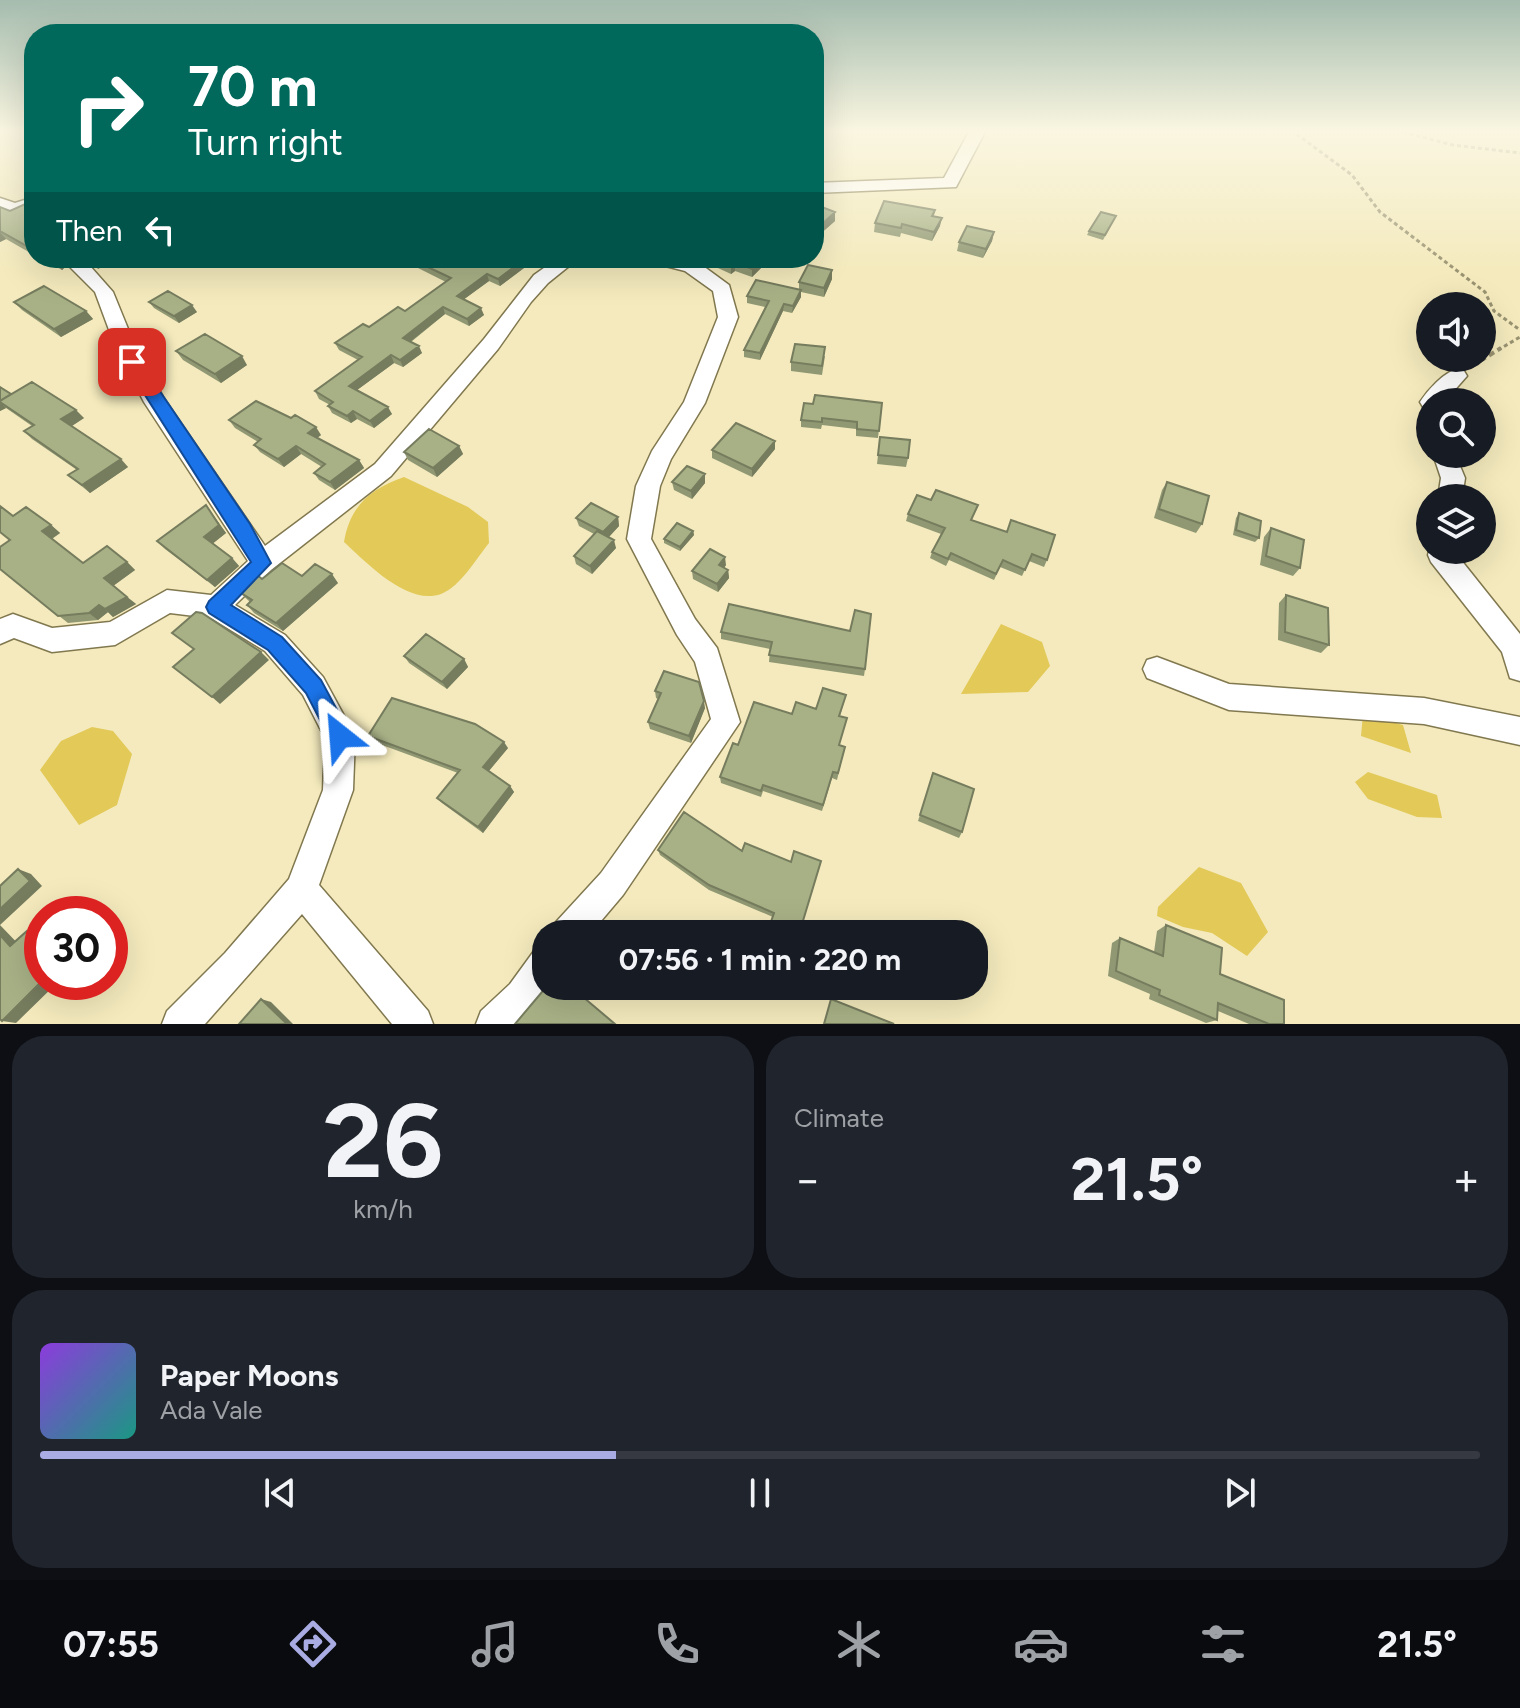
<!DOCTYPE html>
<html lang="en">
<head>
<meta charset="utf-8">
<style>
	:root { --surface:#171b24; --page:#20242c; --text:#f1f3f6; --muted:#9ea1a6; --line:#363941; --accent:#a9ace3 }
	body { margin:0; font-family:Figtree,sans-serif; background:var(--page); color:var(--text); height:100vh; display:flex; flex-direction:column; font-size:30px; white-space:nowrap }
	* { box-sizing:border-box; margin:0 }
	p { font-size:26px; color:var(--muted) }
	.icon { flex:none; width:44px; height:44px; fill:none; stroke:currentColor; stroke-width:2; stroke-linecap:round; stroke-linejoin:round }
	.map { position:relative; height:1024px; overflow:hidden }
	.side { display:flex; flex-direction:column; gap:12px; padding:12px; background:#0d0f14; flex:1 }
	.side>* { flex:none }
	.guide { position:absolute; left:24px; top:24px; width:800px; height:244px; border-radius:32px; box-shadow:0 8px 32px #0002; background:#00695c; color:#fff; overflow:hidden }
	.tools { position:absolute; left:1416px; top:292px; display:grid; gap:16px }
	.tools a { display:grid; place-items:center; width:80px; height:80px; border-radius:50%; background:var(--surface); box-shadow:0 8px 32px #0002; font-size:40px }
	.speed { position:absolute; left:24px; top:896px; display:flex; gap:16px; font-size:40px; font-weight:700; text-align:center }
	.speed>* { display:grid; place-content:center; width:104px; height:104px; border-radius:50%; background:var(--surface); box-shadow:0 8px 32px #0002; line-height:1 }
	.speed .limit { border:12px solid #d22; background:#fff; color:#111 }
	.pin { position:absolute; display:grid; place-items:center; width:68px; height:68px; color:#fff; margin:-34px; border-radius:16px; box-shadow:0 4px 12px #0006 }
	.me { position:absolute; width:88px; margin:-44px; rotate:332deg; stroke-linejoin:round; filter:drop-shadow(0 0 6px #0008) }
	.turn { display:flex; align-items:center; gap:28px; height:168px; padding:0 32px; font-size:36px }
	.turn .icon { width:104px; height:104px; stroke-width:2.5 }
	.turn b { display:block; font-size:56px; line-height:68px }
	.then { display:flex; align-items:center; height:76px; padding:0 32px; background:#0003; gap:16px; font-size:30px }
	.big { font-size:60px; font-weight:700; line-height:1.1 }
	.side .widget { flex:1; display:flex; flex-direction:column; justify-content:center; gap:12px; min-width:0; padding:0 28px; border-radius:32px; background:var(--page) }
	.side .dial { align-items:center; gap:0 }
	.dial b { font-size:104px; line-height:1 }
	.song { display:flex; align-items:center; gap:24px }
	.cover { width:96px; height:96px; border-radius:12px; background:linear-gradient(135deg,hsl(270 70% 55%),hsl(170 70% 35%)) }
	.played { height:8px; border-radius:4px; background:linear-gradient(90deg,var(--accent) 40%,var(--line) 40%) }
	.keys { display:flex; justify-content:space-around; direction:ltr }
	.heat { display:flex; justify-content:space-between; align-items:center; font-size:44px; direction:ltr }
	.side .tiles { flex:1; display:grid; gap:12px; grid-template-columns:1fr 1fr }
	.widget:last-child { grid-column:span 2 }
	.trip { position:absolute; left:532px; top:920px; width:456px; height:80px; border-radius:32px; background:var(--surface); box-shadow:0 8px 32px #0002; font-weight:700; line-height:80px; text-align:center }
	.menu { display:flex; height:128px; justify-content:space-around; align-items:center; background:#090b0e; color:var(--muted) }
	.menu .icon { width:56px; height:56px }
	.menu .selected { color:var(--accent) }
	.menu b { font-size:36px; color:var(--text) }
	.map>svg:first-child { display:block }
</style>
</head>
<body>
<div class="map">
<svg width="1520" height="1024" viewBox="0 0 1520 1024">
	<rect width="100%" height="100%" fill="#f4eabd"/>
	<path fill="#e2c958" d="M404 477 468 507 488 522 489 543C476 559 461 586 441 594 407 606 366 562 344 542 350 506 370 489 404 477Z
		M1001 624 1042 642 1050 666 1028 692 961 694Z
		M1363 714 1403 725 1411 753 1361 736Z
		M92 727 113 731 132 754 117 805 79 825 40 770 61 741Z
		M1368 772 1437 795 1442 818 1417 817 1368 799 1355 782Z
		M1199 867 1241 883 1268 932 1247 956 1212 933 1183 927 1157 916 1158 907Z"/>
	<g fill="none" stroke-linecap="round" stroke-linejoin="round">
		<defs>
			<path id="minor" d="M970 130H986L956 187 814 193V183L944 178Z
				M34 197V208C20 213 14 215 0 209V198L15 203Z
				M78 258H99L90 266 113 292 135 346 163 397 265 546 375 464 484 339 534 275 558 258H579L548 283 531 302 498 349 391 476 271 570 235 605 285 635 323 677 355 736 353 790 319 885 428 1011 433 1024H392L302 914 205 1024H162L167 1011 225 953 289 879 323 790 325 738 303 695 265 651 211 618 170 613 115 645 52 652 14 638 0 644V619L13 614 52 628 110 622 167 590 211 595 248 561 144 402 115 346 95 292 69 266Z
				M647 258H678L699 263 729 285 738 317 705 403 671 459 660 486 651 539 695 619 717 648 740 722 623 895 590 934H551L556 922 601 873 711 719 695 662 677 635 627 539 636 486 652 451 684 402 718 317 713 291 685 271 650 262Z
				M1457 369 1464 371 1467 376 1444 402H1430V409L1423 407 1420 402C1428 390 1443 373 1457 369Z
				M1433 454H1455L1465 478 1462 498H1438L1441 478Z
				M1430 547V550H1453L1520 634V681L1510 678 1502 652 1431 562 1428 555Z
				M1157 657 1229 684 1424 698 1520 717V745L1424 724 1229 710 1147 678 1143 669 1147 660Z
				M546 946V986H550L519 1024H476L481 1011 510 984 534 951Z"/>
		</defs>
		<use href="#minor" stroke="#81784f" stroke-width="3"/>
		<path stroke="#9a9372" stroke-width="3" stroke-dasharray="4 3" stroke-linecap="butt" d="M1291 130 1352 175 1380 212 1485 292 1494 311 1520 330
			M1396 130 1453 145 1520 153
			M1498 350 1520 337"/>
		<path stroke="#9a9372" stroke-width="4" stroke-dasharray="6 4" stroke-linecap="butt" d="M1472 366 1501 348"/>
		<use href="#minor" fill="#fff" fill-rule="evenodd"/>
	</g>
	<path fill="#909873" d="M34 200V255L6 239 0 242V207L10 211Z
		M814 204 835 221 819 235 814 234Z
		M935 210 934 216 940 226 932 241 901 233 900 237 874 232 875 223Z
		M1116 216 1103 240 1087 235 1089 231Z
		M994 232 992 241 983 258 957 251 959 242Z
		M40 258H75L62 270Z
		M517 258 522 261 524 268 500 286 489 281 464 299 484 315 469 326 445 314 411 342 422 353 403 367 394 363 357 390 392 414 374 428 357 419 351 423 332 413 328 406 330 405 319 399 315 391 358 360 339 350 335 343 405 311 446 282 418 268 415 261Z
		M696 258H771L752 277 735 271 731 274Z
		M832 270V279L824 297 801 292V297L792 313 783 311 760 360 744 357V350L765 307 747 303V296L799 289V282Z
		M14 302 86 311 93 319 61 337 22 310Z
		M149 302 197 312 179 323 154 308Z
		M176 351 247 365 221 383 183 360Z
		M825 356 822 375 791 371V362Z
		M0 387 11 394 84 418 71 426 128 467 90 493 68 475 77 470 32 439 24 431 32 426 6 408 0 411Z
		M882 403 878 438 856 436V429L822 425 821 429 801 427V420L813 404Z
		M229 420 321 435 317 438 359 460 364 468 335 490 319 480 314 473 322 467 301 454 284 467 260 452 254 445 258 442 235 428Z
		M880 437 908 458 906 467 877 464Z
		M459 446 463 454 437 477 408 460 404 452Z
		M775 449 752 477 712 458V450Z
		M672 482 705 483 692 499 674 490Z
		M1167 482 1202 524 1196 533 1154 518 1162 490Z
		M206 505 226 533 213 543 232 558 239 566 215 587 165 549 157 541Z
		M1239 513 1259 538 1255 542 1233 535 1236 518Z
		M908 514 972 520 1047 560 1044 567 1029 561 1022 576 1000 567 994 580 949 560 946 566 930 558 932 552 941 534 906 521Z
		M13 516 51 525 60 533 52 539 83 563 127 562 135 570 113 586 136 604 113 617 108 612 98 620 68 623 0 569 10 540Z
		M618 517 619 526 609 537 616 548 592 574 576 564 574 556 594 534 579 526 576 518Z
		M1271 528 1300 568 1293 576 1260 565 1264 537Z
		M693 531 694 535 680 551 664 543V539Z
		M726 565 724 568 728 570 729 578 718 592 693 579 692 571Z
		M302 576 338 583 283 631 254 613 247 605 250 602 238 591 262 579Z
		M1286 595 1329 645 1321 653 1278 640 1279 603Z
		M729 604 865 669 864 676 769 662 770 649 721 639V632Z
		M404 656 464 659 468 667 447 689 409 663Z
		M655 691 705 708 691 743 650 729 648 722 658 699 656 698Z
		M844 702 840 716V745L845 747 837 780 832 778 822 811 763 791 761 797 721 783 720 777 738 745 792 714Z
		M368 736 508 748 489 771 510 786 514 792 483 833 442 803 437 798 458 773 374 742Z
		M933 773 962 832 959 838 918 821Z
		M684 812 800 934H767L773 917 709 890 660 855 658 850Z
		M1166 925 1220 974 1284 1024H1249L1218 1011 1217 1020 1206 1023 1149 999 1150 994 1108 976 1112 943 1120 938 1154 952 1157 931Z"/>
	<path fill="#767c5e" d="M835 212V221L819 235V227Z
		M942 218 940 226 932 241 934 232Z
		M0 232 6 239 0 242Z
		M994 232 992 241 983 258 986 249Z
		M60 258H75L62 270 56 262Z
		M99 258H119L98 269 92 262Z
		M763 258H771L752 277V269Z
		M522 261 524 268 500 286 498 279Z
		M735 262V271L731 274V266Z
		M832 270V279L824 297V288Z
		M487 274 489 281 459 303 457 296Z
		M801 290V297L792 313 793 306Z
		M784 304 783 311 760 360V353Z
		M192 305 197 312 179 323 174 316Z
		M443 307 445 314 406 345 403 338Z
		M481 308 484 315 469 326 467 319Z
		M86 311 93 319 61 337 54 329Z
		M419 346 422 353 403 367 400 360Z
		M391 355 394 363 353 393 349 386Z
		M242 356 247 365 221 383 215 374Z
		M1 403 6 408 0 411V404Z
		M388 407 392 414 374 428 370 421Z
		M76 410 84 418 69 428 61 419Z
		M353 411 357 419 351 423 347 416Z
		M316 427 321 435 313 441 308 433Z
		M775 441V449L752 477V469Z
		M296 446 301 454 284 467 278 459Z
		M459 446 463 454 437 477 433 468Z
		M121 459 128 467 90 493 82 485Z
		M359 460 364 468 335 490 330 482Z
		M705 474V483L692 499 691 491Z
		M206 505 226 533 211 545 204 537Z
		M618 517 619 526 605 541 603 532Z
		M51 525 60 533 51 539 42 531Z
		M693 531 694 535 680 551V547Z
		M614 540 616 548 592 574 590 566Z
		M725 557 726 565 720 573 719 565Z
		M232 558 239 566 215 587 207 580Z
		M127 562 135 570 113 586 104 578Z
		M728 570 729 578 718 592 717 584Z
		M332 574 338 583 283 631 276 623Z
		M127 597 136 604 113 617 105 609Z
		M99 605 108 612 98 620 89 613Z
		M261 652 269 660 220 704 212 697Z
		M464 659 468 667 447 689 442 682Z
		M704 701 705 708 691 743 689 736Z
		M504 742 508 748 487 773 483 767Z
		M510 786 514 792 483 833 478 827Z
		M18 869 31 874 42 886 0 925 24 950 10 946 0 935V909Z
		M27 931 40 935 42 937V947Z
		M42 982H58L16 1023 2 1021Z
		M261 999 271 1002 293 1024H287Z"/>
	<path fill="#a8b186" stroke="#767c5e" stroke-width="2" d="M34 200V250L0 231V207L10 211Z
		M884 201 935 210 932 216 942 218 934 232 902 224 901 228 875 223Z
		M814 204 835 212 819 227 814 225Z
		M1101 212 1116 216 1105 235 1089 231Z
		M967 226 994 232 986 249 959 242Z
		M48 258H60L56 262Z
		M419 258H516L522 261 498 279 487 274 457 296 481 308 467 319 443 307 403 338 419 346 400 360 391 355 349 386 388 407 370 421 353 411 347 416 328 406 333 402 315 391 362 357 335 343 363 324 369 327 398 307 405 311 451 278 415 261Z
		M713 258H763L752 269 735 262 731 266Z
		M808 265 832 270 824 288 799 282Z
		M756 280 801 290 793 306 784 304 760 353 744 350 769 301 747 296Z
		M44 286 86 311 54 329 14 302Z
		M168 291 192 305 174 316 149 302Z
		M205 334 242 356 215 374 176 351Z
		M795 344 825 347 822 366 791 362Z
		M32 382 76 410 61 419 121 459 82 485 68 475 78 469 24 431 34 425 0 402V401Z
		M0 387 11 394 0 401Z
		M815 395 882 403 879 431 857 429V422L822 418V422L801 420 804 403 813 404Z
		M256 401 291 418 295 415 316 427 308 433 359 460 330 482 314 473 325 464 296 446 278 459 254 445 261 439 229 420Z
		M736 423 775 441 752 469 712 450Z
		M429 429 459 446 433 468 404 452Z
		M880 437 910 440 908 458 878 455Z
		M687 466 705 474 691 491 672 482Z
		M1167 482 1209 496 1202 524 1159 509Z
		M936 490 978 505 971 520 1007 532 1011 520 1055 535 1047 560 1032 554 1025 570 1003 560 996 574 951 553 948 559 932 552 945 528 908 514 917 495 931 500Z
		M591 503 618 517 603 532 576 518Z
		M206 505 219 525 204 537 232 558 207 580 157 541Z
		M0 506 13 516 26 507 51 525 42 531 83 563 107 546 127 562 104 578 127 597 105 609 99 605 89 613 58 616 0 569V547L10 540 0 532Z
		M1239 513 1261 521 1259 538 1236 530Z
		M677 523 693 531 680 547 664 539Z
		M1271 528 1304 540 1300 568 1266 556Z
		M597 531 614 540 590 566 574 556Z
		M710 549 725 557 719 565 728 570 717 584 692 571Z
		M282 563 302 576 315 564 332 574 276 623 247 605 252 600 238 591 256 574 262 579Z
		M1286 595 1328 608 1329 645 1285 632Z
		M729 604 850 631 855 610 871 614 865 669 769 655 772 642 721 632Z
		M196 612 202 613 261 652 212 697 173 667 194 649 172 633Z
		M426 634 464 659 442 682 404 656Z
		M664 671 699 682 704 701 689 736 648 722 661 693 655 691Z
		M823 688 846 695 839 716 847 718 839 745 845 747 838 773 833 772 823 805 763 785 761 791 720 777 733 743 738 745 754 702 792 714 796 702 816 709Z
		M392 698 475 724 504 742 483 767 510 786 478 827 437 798 460 770 368 736Z
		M933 773 974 789 962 832 920 815Z
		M684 812 742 851 745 843 791 862 794 851 821 861 799 934H771L767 933 774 913 709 885 658 850Z
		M18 869 30 881 0 909V886Z
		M1166 925 1222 948 1220 974 1284 1000V1024H1269L1218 1003 1217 1020 1159 995 1160 990 1116 971 1120 938 1163 956Z
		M27 931 42 947V981L2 1021 0 1019V935L10 946Z
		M547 986H570L615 1024H515Z
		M261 999 287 1024H239Z
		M831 999 894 1024H824Z"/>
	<linearGradient id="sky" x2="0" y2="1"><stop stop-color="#a5bcae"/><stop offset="0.48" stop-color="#faf6e1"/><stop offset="1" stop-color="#faf6e1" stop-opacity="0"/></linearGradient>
	<rect width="1520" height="273" fill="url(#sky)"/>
	<path fill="#1a73e8" stroke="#114b97" stroke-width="2" d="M132 357 138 359 250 524 271 563 231 605 282 637 321 680 351 736 347 743 340 746 332 743 306 693 268 650 209 613 206 607 209 601 251 562 124 362Z"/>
</svg>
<div class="tools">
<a><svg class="icon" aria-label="sound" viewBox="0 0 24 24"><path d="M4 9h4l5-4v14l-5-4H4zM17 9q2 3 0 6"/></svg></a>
<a><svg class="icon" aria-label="search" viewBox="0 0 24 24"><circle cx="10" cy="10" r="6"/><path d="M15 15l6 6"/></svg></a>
<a><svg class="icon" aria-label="layers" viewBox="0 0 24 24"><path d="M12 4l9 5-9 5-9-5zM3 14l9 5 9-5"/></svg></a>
</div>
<div class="speed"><div class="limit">30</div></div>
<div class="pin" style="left:132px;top:362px;background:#d93025"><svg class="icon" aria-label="arrive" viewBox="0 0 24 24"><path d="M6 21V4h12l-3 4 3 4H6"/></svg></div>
<svg class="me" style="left:340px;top:736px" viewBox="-20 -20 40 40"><path d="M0-17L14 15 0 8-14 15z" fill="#1a73e8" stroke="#fff" stroke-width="4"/></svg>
<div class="trip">07:56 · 1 min · 220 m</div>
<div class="guide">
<div class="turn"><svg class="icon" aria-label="right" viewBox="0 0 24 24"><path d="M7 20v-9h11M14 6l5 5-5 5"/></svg><div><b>70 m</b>Turn right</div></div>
<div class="then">Then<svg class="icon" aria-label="left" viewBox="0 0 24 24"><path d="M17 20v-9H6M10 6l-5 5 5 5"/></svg></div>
</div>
</div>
<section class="side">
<div class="tiles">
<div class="widget dial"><b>26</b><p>km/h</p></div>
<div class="widget"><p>Climate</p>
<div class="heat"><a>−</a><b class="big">21.5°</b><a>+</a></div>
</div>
<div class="widget">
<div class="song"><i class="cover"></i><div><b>Paper Moons</b><p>Ada Vale</p></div></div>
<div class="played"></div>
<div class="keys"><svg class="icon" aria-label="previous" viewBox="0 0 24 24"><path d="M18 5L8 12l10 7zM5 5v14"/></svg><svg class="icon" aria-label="pause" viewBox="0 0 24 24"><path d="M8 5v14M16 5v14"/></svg><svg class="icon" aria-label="next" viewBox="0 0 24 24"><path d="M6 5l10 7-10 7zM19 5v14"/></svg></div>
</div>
</div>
</section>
<nav class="menu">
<b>07:55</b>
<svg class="icon selected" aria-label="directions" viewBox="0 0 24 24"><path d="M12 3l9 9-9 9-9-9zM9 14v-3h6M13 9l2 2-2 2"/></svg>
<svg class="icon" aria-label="music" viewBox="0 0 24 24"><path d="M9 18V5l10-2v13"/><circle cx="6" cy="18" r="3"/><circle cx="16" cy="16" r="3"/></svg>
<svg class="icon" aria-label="phone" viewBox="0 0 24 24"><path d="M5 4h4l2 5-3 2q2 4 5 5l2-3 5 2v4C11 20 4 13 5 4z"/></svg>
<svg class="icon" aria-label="climate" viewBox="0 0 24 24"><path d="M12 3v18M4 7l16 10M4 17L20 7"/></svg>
<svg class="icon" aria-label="car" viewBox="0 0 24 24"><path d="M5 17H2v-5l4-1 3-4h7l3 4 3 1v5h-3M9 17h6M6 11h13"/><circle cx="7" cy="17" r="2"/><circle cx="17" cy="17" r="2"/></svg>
<svg class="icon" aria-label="filters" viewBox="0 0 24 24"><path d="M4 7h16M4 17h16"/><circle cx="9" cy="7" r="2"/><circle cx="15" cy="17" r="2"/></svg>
<b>21.5°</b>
</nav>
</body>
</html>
